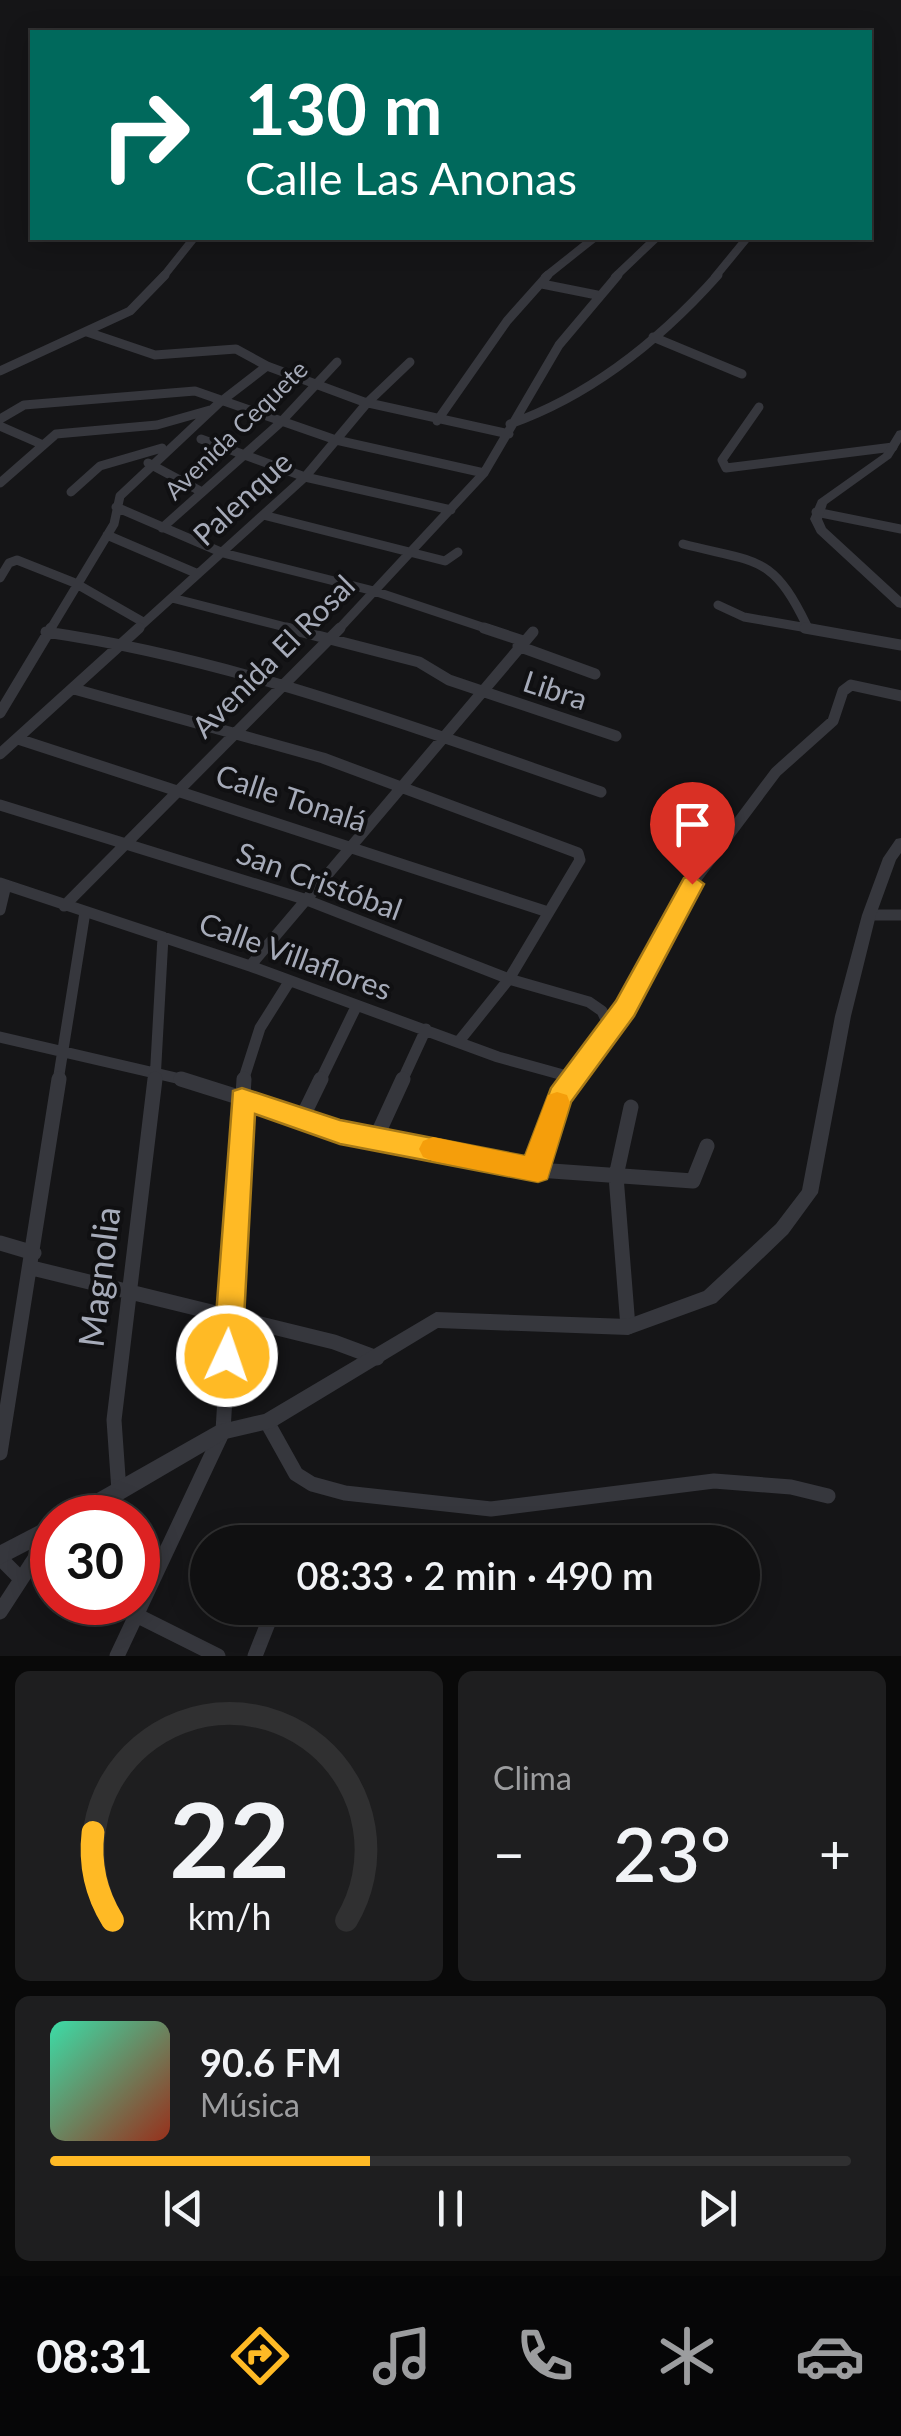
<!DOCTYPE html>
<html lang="es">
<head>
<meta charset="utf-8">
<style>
	:root { --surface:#101011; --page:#1e1e1f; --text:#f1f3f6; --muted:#9c9d9f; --line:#303031; --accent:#ffba25 }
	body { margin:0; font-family:Lato,sans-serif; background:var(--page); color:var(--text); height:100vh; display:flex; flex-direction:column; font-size:38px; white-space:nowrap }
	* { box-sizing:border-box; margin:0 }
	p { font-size:32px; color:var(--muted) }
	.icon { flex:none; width:55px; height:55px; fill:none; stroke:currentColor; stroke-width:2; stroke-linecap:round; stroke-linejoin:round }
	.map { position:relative; height:1656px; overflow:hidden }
	.sheet { display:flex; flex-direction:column; gap:15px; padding:15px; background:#090909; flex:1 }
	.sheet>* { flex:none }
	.hud { position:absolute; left:30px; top:30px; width:842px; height:210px; border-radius:0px; box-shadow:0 5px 25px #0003,0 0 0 2px var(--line); background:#00695c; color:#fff; overflow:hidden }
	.speed { position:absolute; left:30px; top:1495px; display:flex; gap:20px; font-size:50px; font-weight:700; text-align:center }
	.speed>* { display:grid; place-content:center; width:130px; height:130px; border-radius:50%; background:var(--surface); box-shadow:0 5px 25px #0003,0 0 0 2px var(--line); line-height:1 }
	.speed .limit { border:15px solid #d22; background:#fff; color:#111 }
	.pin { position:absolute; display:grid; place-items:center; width:85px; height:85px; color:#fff; margin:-102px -42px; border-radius:50% 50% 50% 0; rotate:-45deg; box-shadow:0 0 10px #0007 }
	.pin .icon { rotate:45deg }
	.me { position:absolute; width:110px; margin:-55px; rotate:3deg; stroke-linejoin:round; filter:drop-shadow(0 0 8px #0008) }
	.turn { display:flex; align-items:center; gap:35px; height:210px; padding:0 50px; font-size:45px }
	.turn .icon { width:130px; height:130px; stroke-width:2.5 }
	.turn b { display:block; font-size:70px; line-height:85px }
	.big { font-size:75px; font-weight:600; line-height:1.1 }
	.sheet .widget { flex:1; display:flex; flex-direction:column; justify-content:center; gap:15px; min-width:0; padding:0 35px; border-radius:15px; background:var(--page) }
	.sheet .dial { align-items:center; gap:0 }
	.dial svg { height:260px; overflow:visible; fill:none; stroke:var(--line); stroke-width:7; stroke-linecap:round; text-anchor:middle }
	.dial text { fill:var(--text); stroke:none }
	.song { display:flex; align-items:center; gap:30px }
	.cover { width:120px; height:120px; border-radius:15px; background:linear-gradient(135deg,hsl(160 70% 55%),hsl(10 70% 35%)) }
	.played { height:10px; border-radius:5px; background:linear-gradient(90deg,var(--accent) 40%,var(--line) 40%) }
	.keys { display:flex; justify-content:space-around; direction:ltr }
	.heat { display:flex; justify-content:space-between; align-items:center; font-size:55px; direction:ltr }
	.sheet .tiles { flex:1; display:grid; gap:15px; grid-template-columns:1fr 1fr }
	.widget:last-child { grid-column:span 2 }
	.trip { position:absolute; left:190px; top:1525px; width:570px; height:100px; border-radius:50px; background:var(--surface); box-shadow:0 5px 25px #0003,0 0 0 2px var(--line); font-weight:600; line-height:100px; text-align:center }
	.tabs { display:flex; height:160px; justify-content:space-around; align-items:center; background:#060607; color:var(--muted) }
	.tabs .icon { width:70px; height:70px }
	.tabs .on { color:var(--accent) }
	.tabs b { font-size:45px; color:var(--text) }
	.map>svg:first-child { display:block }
</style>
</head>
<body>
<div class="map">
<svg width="901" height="1656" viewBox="0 0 901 1656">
	<rect width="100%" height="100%" fill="#151517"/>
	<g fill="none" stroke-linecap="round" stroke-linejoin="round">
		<path stroke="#36373d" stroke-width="8" d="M163 277 194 238
			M545 277 594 238
			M615 277 656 238
			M715 277 747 238"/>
		<path stroke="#36373d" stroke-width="9" d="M542 284 597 295
			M87 332 155 355 236 349 267 366
			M653 337 742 374
			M0 371 130 311 165 275
			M759 407 722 460 726 468 893 447
			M0 419 24 405 195 391 336 440 484 473
			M437 421 507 321 548 275
			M510 424C592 395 660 340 718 275
			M0 426 41 444
			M201 439 305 477 451 510
			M148 463 202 492
			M0 483 56 434 157 425 210 410
			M71 492 100 466 162 448
			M116 507 223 553 374 591 491 630
			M816 512 901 529
			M263 515 445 561 458 552
			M162 528 280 423 337 362
			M107 535 198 574
			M683 544C756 563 772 553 807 626
			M0 578 9 563 17 560 75 583 143 622
			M172 598 297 630
			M718 605 744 617 819 630
			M50 630 114 524 120 496 219 403 267 366 364 402 509 434
			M136 630 305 477 367 403 410 362
			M338 630 484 473 559 345 618 275"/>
		<path stroke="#36373d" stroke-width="11" d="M287 628 419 662 449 680 616 736
			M484 628 523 641
			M805 628 901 645
			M46 632C238 660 418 729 601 792
			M518 646 595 674
			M74 689 323 758 578 853 580 860 509 979 460 1040
			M0 713 51 628
			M18 739 548 912
			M0 754 139 628
			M0 805 304 899 509 979 589 1002 602 1011 609 1026
			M0 883 250 966 498 1057 574 1078
			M64 906 340 628
			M0 910 6 885
			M869 915H901
			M250 966 533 632
			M0 1037 189 1081
			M58 1081 85 912
			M155 1081 163 937
			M243 1081 260 1028 289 982
			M320 1081 356 1007
			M402 1081 426 1029
			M571 1081 625 1009 692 884 776 772 833 721 843 691 851 685 901 696"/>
		<path stroke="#36373d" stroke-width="15" d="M181 1079 375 1140 538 1170 693 1181 707 1146
			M302 1118 321 1079
			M375 1140 403 1079
			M538 1170C540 1138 554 1104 573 1079
			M0 1243 34 1253
			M32 1268 334 1342 377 1358
			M628 1327 616 1176 631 1107
			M267 1422 296 1474 312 1484 345 1493 491 1509 714 1481 791 1487 828 1496
			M0 1453 59 1079
			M119 1491 114 1420 155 1079
			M0 1558 20 1578
			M31 1564 52 1575
			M110 1602 218 1656
			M0 1612 52 1532
			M117 1656 223 1431 244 1079
			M255 1656 274 1608"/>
		<path fill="#36373d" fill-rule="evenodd" d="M901 430V442L891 458 827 504 822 519 826 528 901 597V608L897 607 817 533 810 519 818 500 883 454 897 431Z
			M901 838V853L896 860 876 915 851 1016 818 1193 788 1234 716 1303 628 1335 438 1328 273 1428 226 1439 91 1518H63L65 1511 217 1425 264 1414 436 1312 628 1319 704 1291 776 1224 802 1190 835 1016 862 915 883 858 896 839Z
			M52 1518V1538L0 1565V1545Z"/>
	</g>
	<path fill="#ffba25" stroke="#a67918" stroke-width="2.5" d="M692 875 704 884 634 1016 571 1102 547 1179 538 1182 340 1144 255 1114 242 1356 238 1366 227 1370 217 1366 213 1356 233 1091 242 1088 340 1120 525 1156 551 1088 616 1001 684 878Z"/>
	<path fill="#f59e0b" d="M557 1092 567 1095 570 1103 547 1179 538 1182 433 1161 423 1157 419 1149 423 1141 433 1137 525 1156 548 1095Z"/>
	<g text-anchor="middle" stroke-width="8" stroke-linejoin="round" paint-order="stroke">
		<g font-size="25" fill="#a6abb9" stroke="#101012">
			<text transform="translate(236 430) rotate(-44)" y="9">Avenida Cequete</text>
		</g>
		<g font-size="30" fill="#a6abb9" stroke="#101012">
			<text transform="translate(243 499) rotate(-43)" y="10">Palenque</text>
			<text transform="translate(274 657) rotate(-45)" y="10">Avenida El Rosal</text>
			<text transform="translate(555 691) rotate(18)" y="10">Libra</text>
			<text transform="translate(291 799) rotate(18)" y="10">Calle Tonalá</text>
			<text transform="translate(319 882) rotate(20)" y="10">San Cristóbal</text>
			<text transform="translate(295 957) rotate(20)" y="10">Calle Villaflores</text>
		</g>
		<g font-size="35" fill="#a6abb9" stroke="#101012">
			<text transform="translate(100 1277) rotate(-83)" y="12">Magnolia</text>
		</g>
	</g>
</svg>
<div class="speed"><div class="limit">30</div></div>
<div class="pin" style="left:692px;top:884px;background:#d93025"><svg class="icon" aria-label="arrive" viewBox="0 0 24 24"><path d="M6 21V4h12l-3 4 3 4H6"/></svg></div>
<svg class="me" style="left:227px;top:1356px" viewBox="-20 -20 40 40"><circle r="17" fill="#ffba25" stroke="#fff" stroke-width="3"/><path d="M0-11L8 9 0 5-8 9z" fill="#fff"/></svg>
<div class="trip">08:33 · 2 min · 490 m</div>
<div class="hud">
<div class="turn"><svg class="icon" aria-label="right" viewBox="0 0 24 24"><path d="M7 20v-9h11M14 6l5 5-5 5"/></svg><div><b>130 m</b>Calle Las Anonas</div></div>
</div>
</div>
<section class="sheet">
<div class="tiles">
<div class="widget dial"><svg viewBox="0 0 100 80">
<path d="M14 69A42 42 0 1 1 86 69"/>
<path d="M14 69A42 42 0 0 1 8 42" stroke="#ffba25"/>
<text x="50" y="56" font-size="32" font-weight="700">22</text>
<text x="50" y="72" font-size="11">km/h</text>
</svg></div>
<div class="widget"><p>Clima</p>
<div class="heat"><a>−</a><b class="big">23°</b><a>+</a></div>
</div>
<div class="widget">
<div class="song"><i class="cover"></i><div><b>90.6 FM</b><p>Música</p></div></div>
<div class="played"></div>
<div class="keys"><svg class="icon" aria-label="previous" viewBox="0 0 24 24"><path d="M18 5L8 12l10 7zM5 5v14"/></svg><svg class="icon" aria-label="pause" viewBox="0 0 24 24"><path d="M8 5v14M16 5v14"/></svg><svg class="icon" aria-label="next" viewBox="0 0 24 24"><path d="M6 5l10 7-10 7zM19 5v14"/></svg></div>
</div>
</div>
</section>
<nav class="tabs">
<b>08:31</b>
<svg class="icon on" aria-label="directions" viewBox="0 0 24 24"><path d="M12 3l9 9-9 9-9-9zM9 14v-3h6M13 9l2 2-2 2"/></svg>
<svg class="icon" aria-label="music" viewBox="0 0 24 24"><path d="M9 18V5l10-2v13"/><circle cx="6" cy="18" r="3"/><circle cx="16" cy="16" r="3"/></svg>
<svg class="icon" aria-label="phone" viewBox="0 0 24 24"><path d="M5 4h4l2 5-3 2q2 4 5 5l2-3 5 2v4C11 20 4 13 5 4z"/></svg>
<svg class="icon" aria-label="climate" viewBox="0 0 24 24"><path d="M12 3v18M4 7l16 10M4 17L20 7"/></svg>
<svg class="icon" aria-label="car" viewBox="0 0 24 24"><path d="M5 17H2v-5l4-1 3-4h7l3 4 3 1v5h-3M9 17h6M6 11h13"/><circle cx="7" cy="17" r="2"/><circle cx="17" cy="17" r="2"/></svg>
</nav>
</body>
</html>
